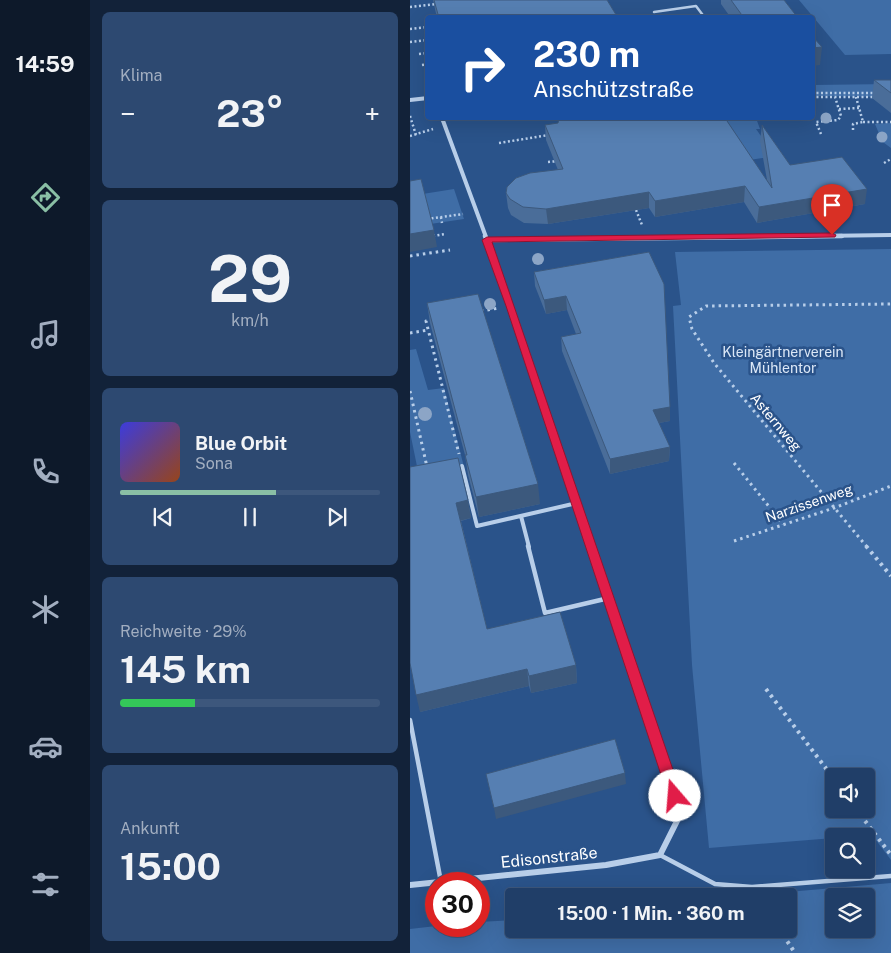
<!DOCTYPE html>
<html lang="de">
<head>
<meta charset="utf-8">
<style>
	:root { --surface:#203e68; --page:#2d4971; --text:#f1f3f6; --muted:#a2aec0; --line:#3d577c; --accent:#8abfa5 }
	body { margin:0; font-family:"Public Sans",sans-serif; background:var(--page); color:var(--text); height:100vh; display:flex; flex-direction:column; font-size:19px; white-space:nowrap }
	* { box-sizing:border-box; margin:0 }
	p { font-size:16px; color:var(--muted) }
	.icon { flex:none; width:28px; height:28px; fill:none; stroke:currentColor; stroke-width:2; stroke-linecap:round; stroke-linejoin:round }
	.map { position:relative; flex:1; overflow:hidden }
	.details { display:flex; flex-direction:column; gap:12px; padding:12px; background:#122239; width:320px }
	.details>* { flex:none }
	.guide { position:absolute; left:15px; top:15px; width:390px; height:105px; border-radius:5px; box-shadow:0 5px 20px #0002,0 0 0 1px var(--line); background:#1a4fa0; color:#fff; overflow:hidden }
	.fabs { position:absolute; left:415px; top:768px; display:grid; gap:10px }
	.fabs a { display:grid; place-items:center; width:50px; height:50px; border-radius:5px; background:var(--surface); box-shadow:0 5px 20px #0002,0 0 0 1px var(--line); font-size:25px }
	.speed { position:absolute; left:15px; top:872px; display:flex; gap:10px; font-size:25px; font-weight:700; text-align:center }
	.speed>* { display:grid; place-content:center; width:65px; height:65px; border-radius:50%; background:var(--surface); box-shadow:0 5px 20px #0002,0 0 0 1px var(--line); line-height:1 }
	.speed .limit { border:8px solid #d22; background:#fff; color:#111 }
	.pin { position:absolute; display:grid; place-items:center; width:42px; height:42px; color:#fff; margin:-51px -21px; border-radius:50% 50% 50% 0; rotate:-45deg; box-shadow:0 0 5px #0007 }
	.pin .icon { rotate:45deg }
	.me { position:absolute; width:55px; margin:-28px; rotate:342deg; stroke-linejoin:round; filter:drop-shadow(0 0 4px #0008) }
	.turn { display:flex; align-items:center; gap:18px; height:105px; padding:0 25px; font-size:22px }
	.turn .icon { width:65px; height:65px; stroke-width:2.5 }
	.turn b { display:block; font-size:35px; line-height:42px }
	.big { font-size:38px; font-weight:700; line-height:1.1 }
	.details .card { flex:1; display:flex; flex-direction:column; justify-content:center; gap:8px; min-width:0; padding:0 18px; border-radius:8px; background:var(--page) }
	.details .dial { align-items:center; gap:0 }
	.dial b { font-size:65px; line-height:1 }
	.song { display:flex; align-items:center; gap:15px }
	.cover { width:60px; height:60px; border-radius:8px; background:linear-gradient(135deg,hsl(240 70% 55%),hsl(20 70% 35%)) }
	.played { height:5px; border-radius:2px; background:linear-gradient(90deg,var(--accent) 60%,var(--line) 60%) }
	.keys { display:flex; justify-content:space-around; direction:ltr }
	.heat { display:flex; justify-content:space-between; align-items:center; font-size:28px; direction:ltr }
	.charge { height:8px; border-radius:4px; background:linear-gradient(90deg,#34c759 29%,var(--line) 0) }
	.trip { position:absolute; left:95px; top:888px; width:292px; height:50px; border-radius:5px; background:var(--surface); box-shadow:0 5px 20px #0002,0 0 0 1px var(--line); font-weight:700; line-height:50px; text-align:center }
	main { display:flex; flex:1; min-height:0 }
	.tabs { display:flex; flex-direction:column; width:90px; justify-content:space-around; align-items:center; background:#0d192a; color:var(--muted) }
	.tabs .icon { width:35px; height:35px }
	.tabs .selected { color:var(--accent) }
	.tabs b { font-size:22px; color:var(--text) }
	.map>svg:first-child { display:block }
</style>
</head>
<body>
<main>
<nav class="tabs">
<b>14:59</b>
<svg class="icon selected" aria-label="directions" viewBox="0 0 24 24"><path d="M12 3l9 9-9 9-9-9zM9 14v-3h6M13 9l2 2-2 2"/></svg>
<svg class="icon" aria-label="music" viewBox="0 0 24 24"><path d="M9 18V5l10-2v13"/><circle cx="6" cy="18" r="3"/><circle cx="16" cy="16" r="3"/></svg>
<svg class="icon" aria-label="phone" viewBox="0 0 24 24"><path d="M5 4h4l2 5-3 2q2 4 5 5l2-3 5 2v4C11 20 4 13 5 4z"/></svg>
<svg class="icon" aria-label="climate" viewBox="0 0 24 24"><path d="M12 3v18M4 7l16 10M4 17L20 7"/></svg>
<svg class="icon" aria-label="car" viewBox="0 0 24 24"><path d="M5 17H2v-5l4-1 3-4h7l3 4 3 1v5h-3M9 17h6M6 11h13"/><circle cx="7" cy="17" r="2"/><circle cx="17" cy="17" r="2"/></svg>
<svg class="icon" aria-label="filters" viewBox="0 0 24 24"><path d="M4 7h16M4 17h16"/><circle cx="9" cy="7" r="2"/><circle cx="15" cy="17" r="2"/></svg>
</nav>
<section class="details">
<div class="card"><p>Klima</p>
<div class="heat"><a>−</a><b class="big">23°</b><a>+</a></div>
</div>
<div class="card dial"><b>29</b><p>km/h</p></div>
<div class="card">
<div class="song"><i class="cover"></i><div><b>Blue Orbit</b><p>Sona</p></div></div>
<div class="played"></div>
<div class="keys"><svg class="icon" aria-label="previous" viewBox="0 0 24 24"><path d="M18 5L8 12l10 7zM5 5v14"/></svg><svg class="icon" aria-label="pause" viewBox="0 0 24 24"><path d="M8 5v14M16 5v14"/></svg><svg class="icon" aria-label="next" viewBox="0 0 24 24"><path d="M6 5l10 7-10 7zM19 5v14"/></svg></div>
</div>
<div class="card"><p>Reichweite · 29%</p><b class="big">145 km</b><div class="charge"></div></div>
<div class="card"><p>Ankunft</p><b class="big">15:00</b></div>
</section>
<div class="map">
<svg width="481" height="953" viewBox="0 0 481 953">
	<rect width="100%" height="100%" fill="#2a538a"/>
	<path fill="#3f6da6" fill-rule="evenodd" d="M389 0H481V54L435 55Z
		M481 84V97L403 96 402 85Z
		M305 118H346L350 129H346L365 156 333 161Z
		M481 123V148L466 137 470 136 465 124Z
		M44 189 54 219 0 227V196Z
		M481 249V860L462 835 424 836V838L299 848 282 665 263 306 271 305 265 252ZM424 776H456V809H424Z
		M6 349 18 390 34 388 55 471 10 481 0 432V350Z
		M481 883V953H0V929L26 926H69V922L104 920V929H379V896H333ZM424 896H456V929H424Z"/>
	<g fill="none" stroke-linecap="round" stroke-linejoin="round">
		<path stroke="#b8cee9" stroke-width="2.5" stroke-dasharray="2 2.5" stroke-linecap="butt" d="M0 7 27 4
			M0 29 18 27
			M0 42 18 40
			M9 54 18 53
			M12 65 18 64
			M402 93H465
			M402 97H464
			M429 109 449 108
			M0 116 6 135
			M453 122H481
			M443 130V124L453 122 446 97
			M411 134 406 122 428 120 431 116 425 97
			M0 136 23 129
			M89 143 139 135
			M138 162 149 161
			M474 163 481 159
			M226 210 232 225
			M31 217 32 223
			M17 219 53 214
			M23 236 35 234"/>
		<path stroke="#b8cee9" stroke-width="3" stroke-dasharray="2.5 4" stroke-linecap="butt" d="M23 236H25
			M0 256 40 250
			M71 311 89 308
			M23 320 16 321 49 454
			M0 333 18 330
			M0 391 17 467
			M324 463 373 524
			M324 541 424 508 481 486
			M457 547 304 363 282 329 279 317 296 306 481 304"/>
		<path stroke="#b8cee9" stroke-width="4" stroke-dasharray="3 4.5" stroke-linecap="butt" d="M456 546 481 576
			M356 689 424 779
			M446 809 481 855
			M369 929 385 953"/>
		<path stroke="#b8cee9" stroke-width="2.5" d="M244 12 286 6 295 18"/>
		<path stroke="#b8cee9" stroke-width="4" d="M52 466 67 526 167 503
			M111 516 119 547"/>
		<path stroke="#b8cee9" stroke-width="4.5" d="M118 546 135 613 199 598
			M0 720 31 882
			M250 855 305 884 342 887 481 876"/>
		<path stroke="#b8cee9" stroke-width="4" d="M0 100 18 98
			M32 118 76 237
			M331 237 481 235"/>
		<path stroke="#b8cee9" stroke-width="4.5" d="M75 236 101 306 182 547
			M77 240 432 236"/>
		<path stroke="#b8cee9" stroke-width="6" d="M0 885 196 865 250 855 271 813 181 546"/>
	</g>
	<g fill="#8ca5c6">
		<circle cx="416" cy="118" r="5.5"/>
		<circle cx="472" cy="137" r="5.5"/>
		<circle cx="128" cy="259" r="6"/>
		<circle cx="80" cy="304" r="6"/>
		<circle cx="15" cy="414" r="7"/>
	</g>
	<path fill="#4a6d99" d="M23 0H197L208 18H27Z
		M311 0H374L388 18H321L311 4Z
		M464 80H481V113L462 98Z
		M135 125 357 180 350 141 352 125 380 165 455 204 347 223 334 202 245 217 239 208 138 224 114 223 101 215 98 208 96 193 148 170 136 140Z
		M239 252 260 407V421L249 423 260 447 259 461 200 474 152 351 151 337 166 334 157 310 136 314 125 286 124 272Z
		M17 303 130 504 69 517 58 475 55 455 20 323Z
		M0 467 58 500 61 518 51 521 77 629 166 665 167 683 121 693 119 686 10 712Z"/>
	<path fill="#3c597d" d="M412 47 410 65 402 66V48Z
		M335 186 334 202 245 217V201Z
		M457 189 455 204 347 223 349 207Z
		M239 192V208L138 224 136 209Z
		M24 230 27 247 0 252V234Z
		M156 296 157 310 136 314 134 300Z
		M260 407V421L243 424V410Z
		M260 447 259 461 200 474V459Z
		M128 484 130 504 69 517 66 497Z
		M58 500 61 518 49 521 46 503Z
		M166 665 167 683 121 693 119 676Z
		M117 669 119 686 10 712 6 695Z
		M215 773 216 784 86 819 84 808Z"/>
	<path fill="#567fb2" stroke="#3c597d" d="M24 0H197L208 18H29Z
		M321 0H374L388 18H334Z
		M402 36 412 47 402 48Z
		M464 80H481V93Z
		M149 118H315L362 188 352 125 380 165 432 157 457 189 349 207 335 186 245 201 239 192 136 209 113 207 100 199 96 193 97 187 106 178 120 173 153 169 135 125 148 123Z
		M11 179 24 230 0 234V181Z
		M239 252 254 284 260 407 243 410 260 447 200 459 151 337 171 333 156 296 134 300 124 272Z
		M68 294 128 484 66 497 55 455H57L17 303Z
		M48 458 58 500 46 503 77 629 150 612 166 665 119 676 117 669 6 695 0 663V467Z
		M205 739 215 773 84 808 76 774Z"/>
	<path fill="#e11d48" stroke="#92132f" d="M422 233 426 235 425 237 82 242 272 796 270 800 265 802 260 800 258 796 96 306 72 240 77 237Z"/>
	<g text-anchor="middle" stroke-width="5" stroke-linejoin="round" paint-order="stroke">
		<g font-size="14" fill="#dce8f7" stroke="#2a538a">
			<text x="373" y="357">Kleingärtnerverein<tspan x="373" dy="16">Mühlentor</tspan></text>
		</g>
		<g font-size="14" fill="#fff" stroke="#2a538a">
			<text transform="translate(366 422) rotate(50)" y="5">Asternweg</text>
			<text transform="translate(399 503) rotate(-19)" y="5">Narzissenweg</text>
		</g>
		<g font-size="16" fill="#fff" stroke="#2a538a">
			<text transform="translate(139 857) rotate(-6)" y="6">Edisonstraße</text>
		</g>
	</g>
</svg>
<div class="fabs">
<a><svg class="icon" aria-label="sound" viewBox="0 0 24 24"><path d="M4 9h4l5-4v14l-5-4H4zM17 9q2 3 0 6"/></svg></a>
<a><svg class="icon" aria-label="search" viewBox="0 0 24 24"><circle cx="10" cy="10" r="6"/><path d="M15 15l6 6"/></svg></a>
<a><svg class="icon" aria-label="layers" viewBox="0 0 24 24"><path d="M12 4l9 5-9 5-9-5zM3 14l9 5 9-5"/></svg></a>
</div>
<div class="speed"><div class="limit">30</div></div>
<div class="pin" style="left:422px;top:235px;background:#d93025"><svg class="icon" aria-label="arrive" viewBox="0 0 24 24"><path d="M6 21V4h12l-3 4 3 4H6"/></svg></div>
<svg class="me" style="left:265px;top:796px" viewBox="-20 -20 40 40"><circle r="19" fill="#fff"/><path d="M0-13L10 11 0 6-10 11z" fill="#e11d48"/></svg>
<div class="trip">15:00 · 1 Min. · 360 m</div>
<div class="guide">
<div class="turn"><svg class="icon" aria-label="right" viewBox="0 0 24 24"><path d="M7 20v-9h11M14 6l5 5-5 5"/></svg><div><b>230 m</b>Anschützstraße</div></div>
</div>
</div>
</main>
</body>
</html>
